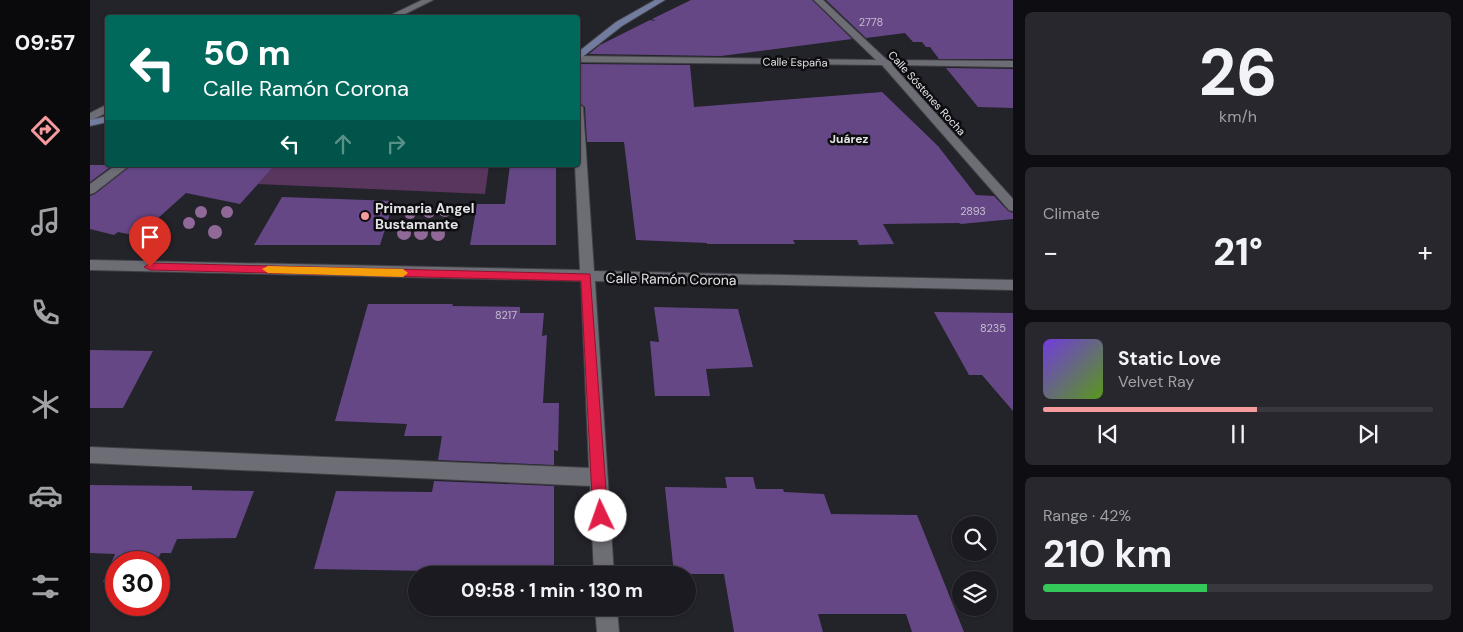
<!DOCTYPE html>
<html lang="en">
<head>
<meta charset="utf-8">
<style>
	:root { --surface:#1a1a20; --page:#27272d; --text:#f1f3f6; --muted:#9fa1a5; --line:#38383e; --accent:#f59b9d }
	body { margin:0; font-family:"DM Sans",sans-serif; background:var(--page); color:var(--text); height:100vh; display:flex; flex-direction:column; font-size:19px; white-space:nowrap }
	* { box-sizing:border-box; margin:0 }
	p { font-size:16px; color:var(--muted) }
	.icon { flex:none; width:28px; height:28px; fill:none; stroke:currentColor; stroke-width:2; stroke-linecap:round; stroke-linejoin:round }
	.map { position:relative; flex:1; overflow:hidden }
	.side { display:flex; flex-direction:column; gap:12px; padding:12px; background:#0e0e12; width:450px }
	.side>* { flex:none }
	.guide { position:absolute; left:15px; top:15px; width:475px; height:152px; border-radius:5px; box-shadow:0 1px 4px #0004,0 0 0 1px var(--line); background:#00695c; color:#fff; overflow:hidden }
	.fabs { position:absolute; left:862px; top:516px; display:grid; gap:10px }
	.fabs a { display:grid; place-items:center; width:45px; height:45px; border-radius:50%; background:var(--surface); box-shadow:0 1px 4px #0004,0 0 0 1px var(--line); font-size:25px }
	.speed { position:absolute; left:15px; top:551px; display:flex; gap:10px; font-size:25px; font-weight:700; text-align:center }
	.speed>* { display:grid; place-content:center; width:65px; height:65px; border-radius:50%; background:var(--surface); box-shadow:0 1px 4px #0004,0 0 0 1px var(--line); line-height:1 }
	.speed .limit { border:8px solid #d22; background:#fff; color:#111 }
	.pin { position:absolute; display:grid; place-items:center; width:42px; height:42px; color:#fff; margin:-51px -21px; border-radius:50% 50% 50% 0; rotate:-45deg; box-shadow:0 0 5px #0007 }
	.pin .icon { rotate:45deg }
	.me { position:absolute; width:55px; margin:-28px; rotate:357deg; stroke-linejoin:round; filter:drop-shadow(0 0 4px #0008) }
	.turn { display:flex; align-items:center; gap:18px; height:105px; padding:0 15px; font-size:22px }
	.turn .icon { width:65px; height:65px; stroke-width:2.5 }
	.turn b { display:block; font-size:35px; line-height:42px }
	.lanes { display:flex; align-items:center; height:48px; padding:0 15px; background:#0003; justify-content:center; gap:25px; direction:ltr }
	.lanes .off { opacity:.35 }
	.big { font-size:38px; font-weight:700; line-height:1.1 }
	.side .tile { flex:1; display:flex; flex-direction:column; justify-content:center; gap:8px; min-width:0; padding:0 18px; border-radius:8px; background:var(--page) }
	.side .dial { align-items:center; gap:0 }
	.dial b { font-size:65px; line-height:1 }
	.song { display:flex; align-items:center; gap:15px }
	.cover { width:60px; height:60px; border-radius:8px; background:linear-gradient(135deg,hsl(260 70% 55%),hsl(90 70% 35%)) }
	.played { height:5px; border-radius:2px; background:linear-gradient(90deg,var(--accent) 55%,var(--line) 55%) }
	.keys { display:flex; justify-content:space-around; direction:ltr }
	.heat { display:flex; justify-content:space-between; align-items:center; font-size:28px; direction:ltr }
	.charge { height:8px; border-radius:4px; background:linear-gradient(90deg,#34c759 42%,var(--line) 0) }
	.trip { position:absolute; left:318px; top:566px; width:288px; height:50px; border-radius:25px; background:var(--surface); box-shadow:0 1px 4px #0004,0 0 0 1px var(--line); font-weight:700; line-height:50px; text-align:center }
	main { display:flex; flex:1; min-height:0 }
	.dock { display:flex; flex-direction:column; width:90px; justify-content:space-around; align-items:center; background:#0a0a0d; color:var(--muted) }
	.dock .icon { width:35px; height:35px }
	.dock .on { color:var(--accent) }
	.dock b { font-size:22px; color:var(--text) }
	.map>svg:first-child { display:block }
</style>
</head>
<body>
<main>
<nav class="dock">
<b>09:57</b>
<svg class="icon on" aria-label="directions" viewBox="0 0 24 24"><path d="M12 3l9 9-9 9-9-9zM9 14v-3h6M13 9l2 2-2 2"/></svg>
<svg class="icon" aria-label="music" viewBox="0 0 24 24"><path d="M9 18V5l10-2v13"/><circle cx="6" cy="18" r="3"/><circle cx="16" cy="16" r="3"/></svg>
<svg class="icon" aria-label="phone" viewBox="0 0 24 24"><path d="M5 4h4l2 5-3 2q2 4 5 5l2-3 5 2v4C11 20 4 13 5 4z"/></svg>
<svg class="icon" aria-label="climate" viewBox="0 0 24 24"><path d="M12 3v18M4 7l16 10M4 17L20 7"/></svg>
<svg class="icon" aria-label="car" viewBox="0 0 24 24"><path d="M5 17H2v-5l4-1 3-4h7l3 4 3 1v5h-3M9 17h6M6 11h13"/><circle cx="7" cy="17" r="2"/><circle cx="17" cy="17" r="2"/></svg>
<svg class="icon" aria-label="filters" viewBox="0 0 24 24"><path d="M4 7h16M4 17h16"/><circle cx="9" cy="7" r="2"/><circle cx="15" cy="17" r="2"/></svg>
</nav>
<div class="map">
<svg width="923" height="632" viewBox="0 0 923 632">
	<rect width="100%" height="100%" fill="#23232a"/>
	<path fill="#59365e" d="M185 165H399L395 194 168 184Z"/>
	<path fill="#654786" d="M601 0H722L762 39 631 56 499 54 510 45 560 20 566 21 562 19Z
		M736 0H923V59H849L840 47H836L832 42H823L815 33 776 38Z
		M488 64 600 65 604 107 792 92 848 146 886 195 904 196 918 211 923 213V219L871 224 869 223 793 224 804 244 769 245 767 240H703L705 244H617V243L546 240 534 142H497L495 107 488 102Z
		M856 68 923 69V108L888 107Z
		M0 165H23L0 182Z
		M42 165H185L150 204 96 193 48 236 28 232 24 235 0 229V196L5 194Z
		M420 165H466V245H380L387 204H415Z
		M192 197 304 201 290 245H164Z
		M278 304H363L362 306 430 307V313H454L452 336 457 335 453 403H469L468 451 464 450V465L348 460 352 436H314L317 424 245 421Z
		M564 307 648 309 663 367 616 369 620 396H565L560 341 569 342Z
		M844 312 923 313V411L892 375H879Z
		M0 350 63 351 33 408H0Z
		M635 477H663L666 489H693L694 492 734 494 741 514 827 515 874 632H822L816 614H728L733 632H644L634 574H584L575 487 637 488Z
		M344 481 464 486V575H341V571L224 569 246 491 342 492Z
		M0 485 102 486V490L164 491 146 538 87 539 81 553H71L66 562H26V582H13L25 554 0 553Z
		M337 608H464V617L336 616Z"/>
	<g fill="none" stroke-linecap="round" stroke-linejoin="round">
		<defs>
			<path id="lane" d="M26 165H40L4 193 0 194V184Z"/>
			<path id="street" d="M332 0H343L307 18H295Z
				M724 0H733L797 60 923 61V67L802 65 923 199V211L919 210 792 65 488 62V56L786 60Z
				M18 104V112L0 121V113Z
				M488 104 493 107 504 271 923 280V290L505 281 524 575H504L500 486 0 463V447L499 468 491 281 0 270V260L490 270 485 165H488Z
				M505 608H527L529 632H507Z"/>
			<path id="secondary" d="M565 0H575L532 26 491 58 488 59V52L526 22Z
				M18 116V122L0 126V120Z"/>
		</defs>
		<use href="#lane" stroke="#404045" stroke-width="2"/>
		<use href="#street" stroke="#404045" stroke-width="2"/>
		<use href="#secondary" stroke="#404045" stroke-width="2"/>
		<use href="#lane" fill="#6d6e75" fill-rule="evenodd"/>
		<use href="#street" fill="#6d6e75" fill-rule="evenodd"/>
		<use href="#secondary" fill="#717c9e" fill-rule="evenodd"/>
	</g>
	<g fill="#906998">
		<circle cx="355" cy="211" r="6"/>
		<circle cx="111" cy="212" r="6"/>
		<circle cx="137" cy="212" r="6"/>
		<circle cx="339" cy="212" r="6"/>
		<circle cx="320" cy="213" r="6"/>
		<circle cx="99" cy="223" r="6"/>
		<circle cx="125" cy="232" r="7"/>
		<circle cx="314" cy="233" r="7"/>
		<circle cx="331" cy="233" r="7"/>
		<circle cx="348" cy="234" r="7"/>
	</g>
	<path fill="#e11d48" stroke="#92132f" d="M60 263 500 274 518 516 516 522 511 524 506 522 503 516 491 281 60 270 54 267Z"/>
	<path fill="#f59e0b" d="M178 266 313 269 318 273 313 277 178 273 172 269Z"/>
	<circle fill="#f59b9d" stroke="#0d0d10" stroke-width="2" cx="275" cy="216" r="5"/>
	<g text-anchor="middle" stroke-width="5" stroke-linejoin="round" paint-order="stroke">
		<g font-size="11" fill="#c4bccf">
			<text x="781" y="26">2778</text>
			<text x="883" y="215">2893</text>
			<text x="416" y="319">8217</text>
			<text x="903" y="332">8235</text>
		</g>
		<g font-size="11" fill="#e3e3e7" stroke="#0d0d10">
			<text transform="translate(705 62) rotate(1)" y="4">Calle España</text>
			<text transform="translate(837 93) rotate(48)" y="4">Calle Sóstenes Rocha</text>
		</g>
		<g font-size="12" font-weight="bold" fill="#e3e3e7" stroke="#0d0d10">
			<text x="759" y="143">Juárez</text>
		</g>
		<g font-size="14" font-weight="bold" fill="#e3e3e7" stroke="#0d0d10" text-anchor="start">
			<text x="285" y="213">Primaria Angel<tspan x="285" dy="16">Bustamante</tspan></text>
		</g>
		<g font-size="14" fill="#e3e3e7" stroke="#0d0d10">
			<text transform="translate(581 279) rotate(1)" y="5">Calle Ramón Corona</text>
		</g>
	</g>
</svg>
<div class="fabs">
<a><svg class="icon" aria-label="search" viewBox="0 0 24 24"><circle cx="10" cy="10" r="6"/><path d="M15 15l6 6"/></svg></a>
<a><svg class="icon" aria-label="layers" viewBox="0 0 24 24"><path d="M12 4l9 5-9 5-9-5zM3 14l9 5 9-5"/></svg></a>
</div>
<div class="speed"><div class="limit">30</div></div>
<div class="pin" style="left:60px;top:267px;background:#d93025"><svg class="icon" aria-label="arrive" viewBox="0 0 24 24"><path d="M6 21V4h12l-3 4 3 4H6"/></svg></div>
<svg class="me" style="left:511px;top:516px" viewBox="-20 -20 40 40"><circle r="19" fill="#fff"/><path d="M0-13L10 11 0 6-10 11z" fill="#e11d48"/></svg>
<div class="trip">09:58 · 1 min · 130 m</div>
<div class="guide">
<div class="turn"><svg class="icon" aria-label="left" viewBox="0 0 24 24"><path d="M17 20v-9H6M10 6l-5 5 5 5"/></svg><div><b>50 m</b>Calle Ramón Corona</div></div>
<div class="lanes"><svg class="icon" aria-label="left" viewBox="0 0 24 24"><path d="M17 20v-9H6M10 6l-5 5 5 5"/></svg><svg class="icon off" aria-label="ahead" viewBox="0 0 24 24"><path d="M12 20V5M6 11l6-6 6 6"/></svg><svg class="icon off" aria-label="right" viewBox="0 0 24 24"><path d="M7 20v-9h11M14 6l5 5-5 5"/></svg></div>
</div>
</div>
<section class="side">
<div class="tile dial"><b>26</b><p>km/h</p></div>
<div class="tile"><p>Climate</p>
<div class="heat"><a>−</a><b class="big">21°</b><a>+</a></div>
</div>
<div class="tile">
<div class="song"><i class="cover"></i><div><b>Static Love</b><p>Velvet Ray</p></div></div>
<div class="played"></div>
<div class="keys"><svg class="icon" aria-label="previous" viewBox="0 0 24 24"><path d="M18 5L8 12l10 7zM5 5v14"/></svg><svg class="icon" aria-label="pause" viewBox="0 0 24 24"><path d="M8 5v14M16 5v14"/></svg><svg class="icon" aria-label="next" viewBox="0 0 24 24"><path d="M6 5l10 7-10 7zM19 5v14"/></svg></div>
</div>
<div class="tile"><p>Range · 42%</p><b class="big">210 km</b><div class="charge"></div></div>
</section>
</main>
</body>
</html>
